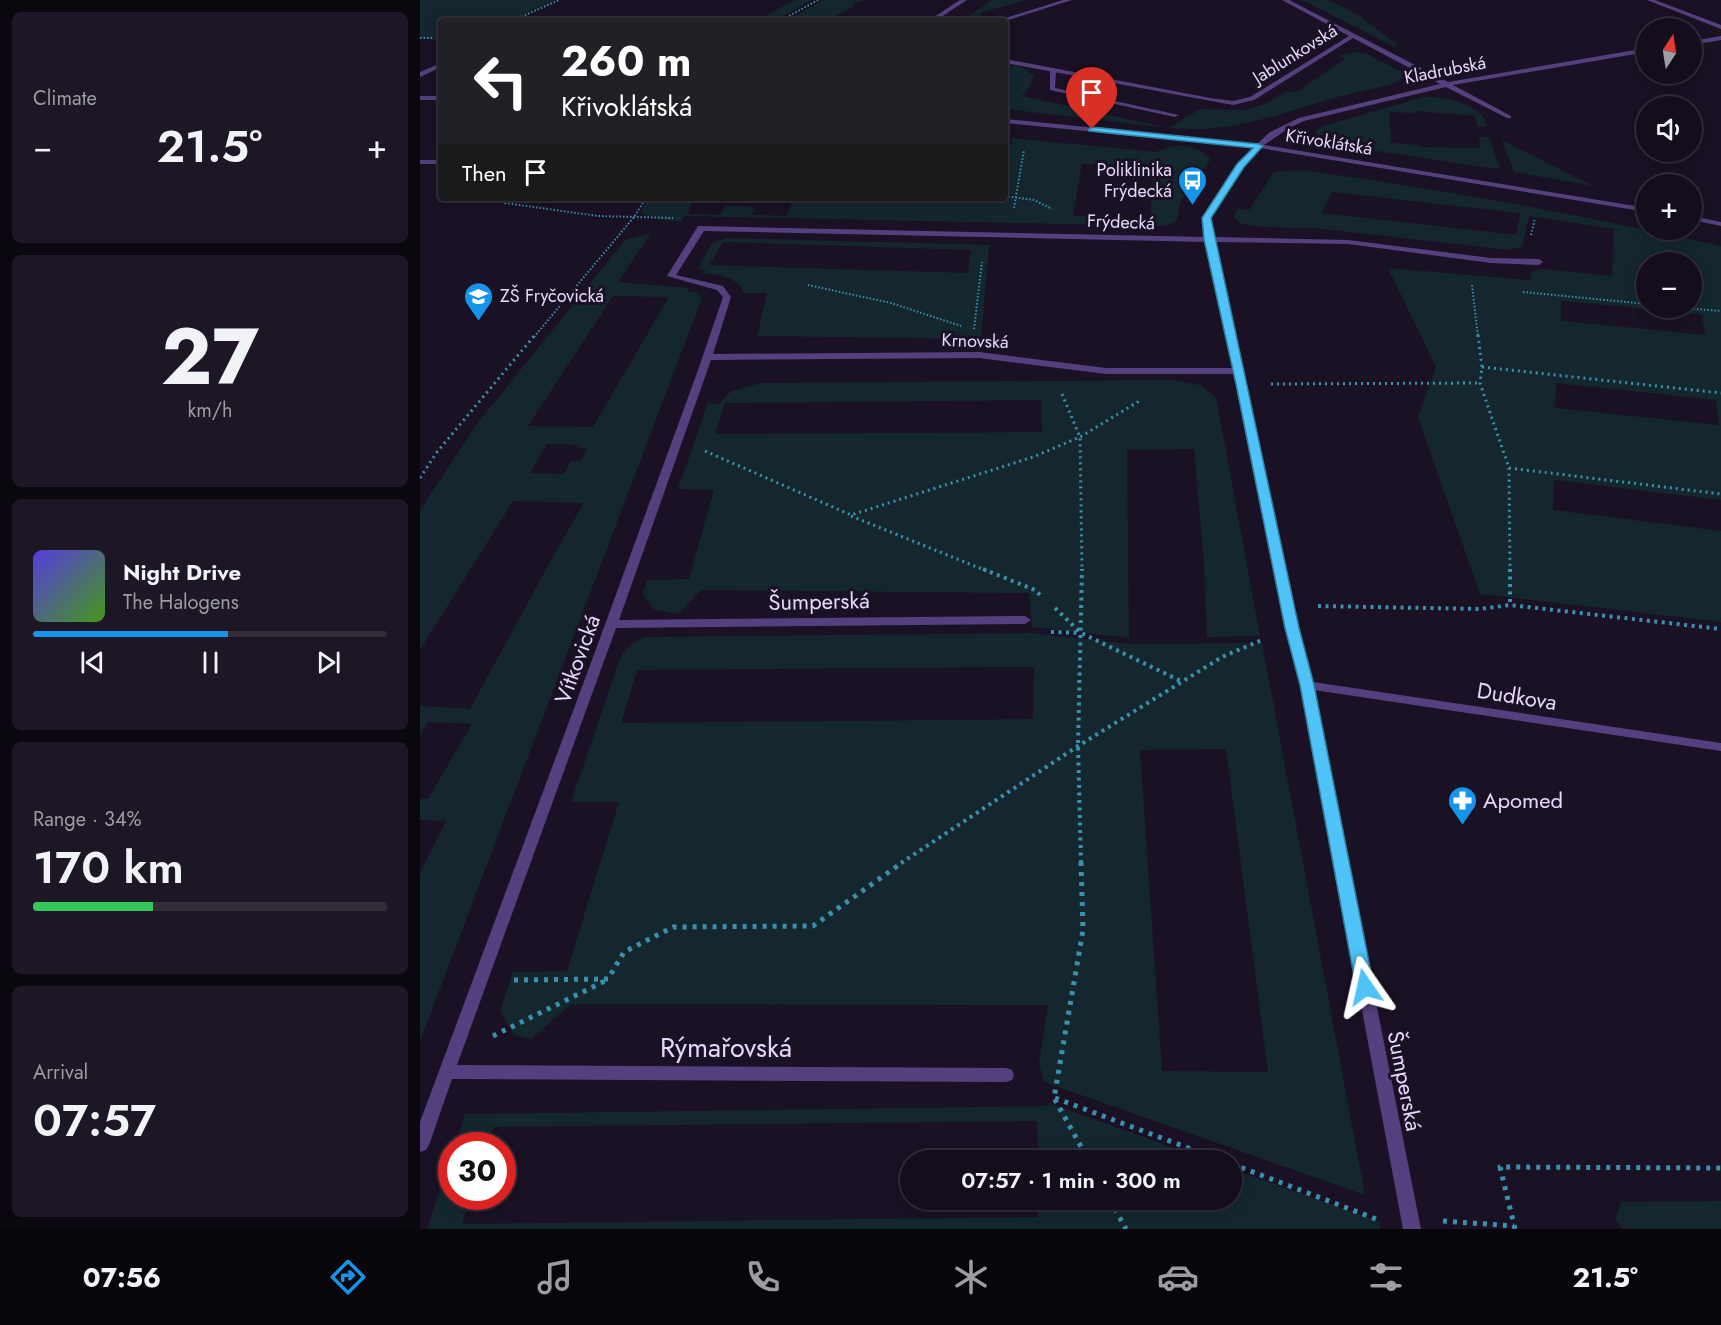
<!DOCTYPE html>
<html lang="en">
<head>
<meta charset="utf-8">
<style>
	:root { --surface:#140d1b; --page:#1d1624; --text:#f1f3f6; --muted:#9d9ca3; --line:#332d3a; --accent:#1494eb }
	body { margin:0; font-family:Jost,sans-serif; background:var(--page); color:var(--text); height:100vh; display:flex; flex-direction:column; font-size:22px; white-space:nowrap }
	* { box-sizing:border-box; margin:0 }
	p { font-size:20px; color:var(--muted) }
	.icon { flex:none; width:33px; height:33px; fill:none; stroke:currentColor; stroke-width:2; stroke-linecap:round; stroke-linejoin:round }
	.map { position:relative; flex:1; overflow:hidden }
	.details { display:flex; flex-direction:column; gap:12px; padding:12px; background:#0b070f; width:420px }
	.details>* { flex:none }
	.hud { position:absolute; left:18px; top:18px; width:570px; height:183px; border-radius:6px; box-shadow:0 3px 15px #0003,0 0 0 2px var(--line); background:#202124; color:#fff; overflow:hidden }
	.needle { width:39px; rotate:12deg }
	.buttons { position:absolute; left:1216px; top:18px; display:grid; gap:12px }
	.buttons a { display:grid; place-items:center; width:66px; height:66px; border-radius:50%; background:var(--surface); box-shadow:0 3px 15px #0003,0 0 0 2px var(--line); font-size:30px }
	.speed { position:absolute; left:18px; top:1132px; display:flex; gap:12px; font-size:30px; font-weight:700; text-align:center }
	.speed>* { display:grid; place-content:center; width:78px; height:78px; border-radius:50%; background:var(--surface); box-shadow:0 3px 15px #0003,0 0 0 2px var(--line); line-height:1 }
	.speed .limit { border:9px solid #d22; background:#fff; color:#111 }
	.pin { position:absolute; display:grid; place-items:center; width:51px; height:51px; color:#fff; margin:-62px -26px; border-radius:50% 50% 50% 0; rotate:-45deg; box-shadow:0 0 6px #0007 }
	.pin .icon { rotate:45deg }
	.me { position:absolute; width:66px; margin:-33px; rotate:349deg; stroke-linejoin:round; filter:drop-shadow(0 0 4px #0008) }
	.turn { display:flex; align-items:center; gap:21px; height:126px; padding:0 24px; font-size:27px }
	.turn .icon { width:78px; height:78px; stroke-width:2.5 }
	.turn b { display:block; font-size:42px; line-height:51px }
	.then { display:flex; align-items:center; height:57px; padding:0 24px; background:#0003; gap:12px; font-size:22px }
	.big { font-size:45px; font-weight:600; line-height:1.1 }
	.details .card { flex:1; display:flex; flex-direction:column; justify-content:center; gap:9px; min-width:0; padding:0 21px; border-radius:9px; background:var(--page) }
	.details .dial { align-items:center; gap:0 }
	.dial b { font-size:78px; line-height:1 }
	.song { display:flex; align-items:center; gap:18px }
	.cover { width:72px; height:72px; border-radius:9px; background:linear-gradient(135deg,hsl(250 70% 55%),hsl(100 70% 35%)) }
	.played { height:6px; border-radius:3px; background:linear-gradient(90deg,var(--accent) 55%,var(--line) 55%) }
	.keys { display:flex; justify-content:space-around; direction:ltr }
	.heat { display:flex; justify-content:space-between; align-items:center; font-size:33px; direction:ltr }
	.charge { height:9px; border-radius:4px; background:linear-gradient(90deg,#34c759 34%,var(--line) 0) }
	.trip { position:absolute; left:480px; top:1150px; width:342px; height:60px; border-radius:30px; background:var(--surface); box-shadow:0 3px 15px #0003,0 0 0 2px var(--line); font-weight:600; line-height:60px; text-align:center }
	.tabs { display:flex; height:96px; justify-content:space-around; align-items:center; background:#08050b; color:var(--muted) }
	.tabs .icon { width:42px; height:42px }
	.tabs .on { color:var(--accent) }
	.tabs b { font-size:27px; color:var(--text) }
	main { display:flex; flex:1; min-height:0 }
	.map>svg:first-child { display:block }
</style>
</head>
<body>
<main>
<section class="details">
<div class="card"><p>Climate</p>
<div class="heat"><a>−</a><b class="big">21.5°</b><a>+</a></div>
</div>
<div class="card dial"><b>27</b><p>km/h</p></div>
<div class="card">
<div class="song"><i class="cover"></i><div><b>Night Drive</b><p>The Halogens</p></div></div>
<div class="played"></div>
<div class="keys"><svg class="icon" aria-label="previous" viewBox="0 0 24 24"><path d="M18 5L8 12l10 7zM5 5v14"/></svg><svg class="icon" aria-label="pause" viewBox="0 0 24 24"><path d="M8 5v14M16 5v14"/></svg><svg class="icon" aria-label="next" viewBox="0 0 24 24"><path d="M6 5l10 7-10 7zM19 5v14"/></svg></div>
</div>
<div class="card"><p>Range · 34%</p><b class="big">170 km</b><div class="charge"></div></div>
<div class="card"><p>Arrival</p><b class="big">07:57</b></div>
</section>
<div class="map">
<svg width="1301" height="1229" viewBox="0 0 1301 1229">
	<rect width="100%" height="100%" fill="#1a1124"/>
	<path fill="#14272e" fill-rule="evenodd" d="M0 0H135L89 21H21V41L0 38Z
		M374 0H392L354 21H336Z
		M403 0H445L432 4 436 5 409 20 366 21Z
		M572 0H606L560 13 564 20 541 21Z
		M882 0H908L936 13 978 45 973 46Z
		M936 52 947 54 982 72 983 78 973 84C948 90 922 95 897 103 846 119 804 133 749 128L585 109V74L588 70H585V64L604 68 614 76 609 88 602 96 749 128 780 109 826 110 845 104 867 91 877 92 926 58 917 56Z
		M1004 97C1024 96 1063 103 1067 126H1057L1055 116 997 111V113L969 112 971 143 1000 145 1001 147 1060 148 1059 137H1069L1080 168 1076 169 903 143 895 136 897 129 903 126Z
		M592 138 736 152C751 143 779 143 790 159L788 164 775 177 760 202 757 219 754 223 743 226 265 216 261 221C247 221 231 219 220 212L229 198H275L267 214 300 215 306 206 335 207 332 215 366 216 375 198H585L588 174H585ZM662 164 734 165 730 218 653 216Z
		M1082 140 1173 186 1094 172Z
		M881 170C1022 189 1162 215 1301 246V500L1134 480 1133 510 1301 531V622L1060 594 998 417 1016 367 968 268 1110 280 1112 271 1124 269 1192 276 1194 229 1109 216 1102 247 1089 250 895 228 842 227 821 224 815 218V213L818 209 829 210 854 172ZM912 192 1099 213 1100 214 1096 235 902 213ZM1227 262H1272V308H1227ZM1141 301 1212 307 1214 328 1141 321ZM1213 308 1282 315 1285 335 1214 328ZM1136 383 1296 400 1299 425 1135 408Z
		M231 233 198 282 268 288 267 291 276 292 282 298 0 1041V873L26 821 0 820V799H8L52 724 8 722 0 735V706L50 709 136 551 164 503 93 501 0 650V510L57 424 205 240ZM193 296 249 297 173 427 108 426ZM127 444 160 445 159 448 167 449 161 461H151L144 474 110 473Z
		M306 238 572 245 569 247 561 339 337 336 347 293H324C317 276 298 275 282 273L284 270 278 268 292 243ZM303 242 551 250 548 273 289 265Z
		M750 380 780 385 796 397 840 636 787 637 784 563 774 449 707 450 709 638 612 627 609 593 281 590 258 614 233 609 223 594 227 580 269 579 294 490 258 489 288 403 299 404 311 391 341 383ZM621 400 622 432 295 434 305 403Z
		M611 633 711 644 842 643 945 1195 624 1082 619 1063 628 1005 151 1004 111 1039 94 1035 80 1011 93 972 147 971 199 802H151L201 656 211 644 224 637ZM614 667 613 719 201 723 217 670ZM806 749 848 1072 742 1071 720 750Z
		M629 1103 790 1161H618L617 1121 74 1127 68 1146H35L45 1114 628 1106Z
		M31 1156 32 1197H50L42 1224 617 1217 618 1200H812V1169L960 1222V1229H7Z
		M1301 1201V1229H1203L1195 1220 1201 1202Z"/>
	<g fill="none" stroke-linecap="round" stroke-linejoin="round">
		<path stroke="#3a91ad" stroke-width="2" stroke-dasharray="1.5 2" stroke-linecap="butt" d="M92 21 139 0
			M360 21 398 0
			M0 38H14
			M585 196 614 200 632 209
			M90 198 85 203 178 216 253 218
			M469 198 476 202 492 198
			M594 208 604 150
			M1111 235 1115 218
			M388 285 471 303 541 326
			M1052 285 1058 337
			M1103 292 1227 304
			M1263 308 1301 311
			M554 329 562 262
			M114 337 214 217 226 198"/>
		<path stroke="#3a91ad" stroke-width="3" stroke-dasharray="2 4" stroke-linecap="butt" d="M1058 335 1062 367 1060 383 1089 468 1090 571
			M1062 367 1301 393
			M851 384 1060 383
			M642 394 660 437 662 571
			M285 451 431 515 613 457 660 437 721 400
			M1089 468 1301 494
			M0 478 17 452 115 335
			M431 516 567 571"/>
		<path stroke="#3a91ad" stroke-width="4" stroke-dasharray="3 4.5" stroke-linecap="butt" d="M563 569 615 590 620 595
			M1090 569V605
			M898 606 1060 609 1090 605 1301 629
			M635 608 661 633 763 682
			M631 632 661 633
			M481 863 658 746 802 657 844 639
			M661 863 658 746 662 569"/>
		<path stroke="#3a91ad" stroke-width="5" stroke-dasharray="4 6" stroke-linecap="butt" d="M661 862 663 930 634 1098 669 1161
			M94 980 188 979 204 952 253 927 393 926 483 862
			M73 1036 185 981
			M635 1098 803 1161
			M812 1164 956 1219
			M690 1200 706 1229
			M1023 1221 1094 1226
			M1095 1229 1080 1167 1301 1168"/>
		<path fill="#55407f" fill-rule="evenodd" d="M633 68 636 70 635 88 759 115 755 117 630 90V70Z"/>
		<path fill="#55407f" fill-rule="evenodd" d="M540 0H547L515 21H508Z
			M643 0H652L585 21H576Z
			M862 0H869L1028 82 1227 48V52L1033 85 1091 116V118H1087L1026 87 884 121 869 128 844 145 1227 208V212L840 148 823 168 790 218 794 237 928 240 1071 258 1119 259 1123 262 1119 265 1071 263 928 244 795 242 878 628 893 682 1301 743V751L894 690 1001 1229H983L881 685 866 628 814 374H686L559 358 291 360 199 620 605 616 611 620 605 624 196 628 37 1065 586 1068 592 1070 594 1075 592 1080 586 1082 32 1079 9 1145 6 1150 0 1152V1122L172 660 277 373 303 297 297 290 247 276 278 226 786 237 782 218 809 178 833 148 585 123V119L837 144 850 132 879 118 1020 84 933 38 834 100 813 105 585 63V59L790 98 813 101 830 97 929 36ZM284 231 787 242 813 368H686L559 352 293 354 311 297 303 286 256 275Z
			M1227 0H1235L1301 25V29Z
			M1301 36V40L1272 45V41Z
			M21 63V67L0 77V72Z
			M0 96H21V100H0Z
			M0 160H21V164H0Z
			M1272 216 1301 222V226L1272 220Z"/>
	</g>
	<path fill="#4fc3f7" stroke="#337fa1" stroke-width="1.5" d="M672 127 839 144 843 146 824 167 791 218 879 628 894 685 954 987 951 992 945 994 939 992 936 987 880 685 865 628 816 384 784 239 782 218 817 164 833 148 669 131 668 129Z"/>
	<defs>
		<symbol id="bus-pin" viewBox="-11 -11 22 30"><path d="M0 17L-7.5 6A9.5 9.5 0 1 1 7.5 6Z" fill="#1494eb" stroke="#1a1124"/><path d="M-5-6H5V4H4V6H2V4H-2V6H-4V4H-5ZM-3.5-4V0h7V-4ZM-3.5 1.2v1.5H-2V1.2ZM2 1.2v1.5H3.5V1.2Z" fill="#fff"/></symbol>
		<symbol id="school-pin" viewBox="-11 -11 22 30"><path d="M0 17L-7.5 6A9.5 9.5 0 1 1 7.5 6Z" fill="#1494eb" stroke="#1a1124"/><path d="M0-5L7-2L0 1L-7-2ZM-4 1L0 2.5L4 1V4Q0 6-4 4Z" fill="#fff"/></symbol>
		<symbol id="pharmacy-pin" viewBox="-11 -11 22 30"><path d="M0 17L-7.5 6A9.5 9.5 0 1 1 7.5 6Z" fill="#1494eb" stroke="#1a1124"/><path d="M-2-6h4v4h4v4h-4v4h-4v-4h-4v-4h4Z" fill="#fff"/></symbol>
	</defs>
	<g fill-rule="evenodd">
		<use href="#bus-pin" x="756" y="164" width="33" height="45"/>
		<use href="#school-pin" x="42" y="280" width="33" height="45"/>
		<use href="#pharmacy-pin" x="1026" y="784" width="33" height="45"/>
	</g>
	<g text-anchor="middle" stroke-width="6" stroke-linejoin="round" paint-order="stroke">
		<g font-size="18" fill="#e6d7fc" stroke="#1a1124">
			<text transform="translate(875 54) rotate(-32)" y="6">Jablunkovská</text>
			<text transform="translate(1025 70) rotate(-11)" y="6">Kladrubská</text>
			<text transform="translate(909 142) rotate(9)" y="6">Křivoklátská</text>
			<text transform="translate(701 222) rotate(2)" y="6">Frýdecká</text>
			<text transform="translate(555 341) rotate(2)" y="6">Krnovská</text>
		</g>
		<g font-size="18" fill="#e6d7fc" stroke="#1a1124" text-anchor="end">
			<text x="752" y="176">Poliklinika<tspan x="752" dy="21">Frýdecká</tspan></text>
			<text x="80" y="302" text-anchor="start">ZŠ Fryčovická</text>
		</g>
		<g font-size="22" fill="#e6d7fc" stroke="#1a1124">
			<text transform="translate(399 601) rotate(-1)" y="8">Šumperská</text>
			<text transform="translate(157 659) rotate(-70)" y="8">Vítkovická</text>
			<text transform="translate(1097 696) rotate(9)" y="8">Dudkova</text>
			<text transform="translate(985 1081) rotate(79)" y="8">Šumperská</text>
		</g>
		<g font-size="22" fill="#e6d7fc" stroke="#1a1124" text-anchor="start">
			<text x="1063" y="808">Apomed</text>
		</g>
		<g font-size="27" fill="#e6d7fc" stroke="#1a1124">
			<text x="306" y="1057">Rýmařovská</text>
		</g>
	</g>
</svg>
<div class="buttons">
<a><svg class="needle" viewBox="-14 -14 28 28"><path d="M0-13l5 13h-10z" fill="#e53935"/><path d="M0 13l5-13h-10z" fill="#9d9ca3"/></svg></a>
<a><svg class="icon" aria-label="sound" viewBox="0 0 24 24"><path d="M4 9h4l5-4v14l-5-4H4zM17 9q2 3 0 6"/></svg></a>
<a>+</a>
<a>−</a>
</div>
<div class="speed"><div class="limit">30</div></div>
<div class="pin" style="left:672px;top:129px;background:#d93025"><svg class="icon" aria-label="arrive" viewBox="0 0 24 24"><path d="M6 21V4h12l-3 4 3 4H6"/></svg></div>
<svg class="me" style="left:945px;top:987px" viewBox="-20 -20 40 40"><path d="M0-17L14 15 0 8-14 15z" fill="#4fc3f7" stroke="#fff" stroke-width="4"/></svg>
<div class="trip">07:57 · 1 min · 300 m</div>
<div class="hud">
<div class="turn"><svg class="icon" aria-label="left" viewBox="0 0 24 24"><path d="M17 20v-9H6M10 6l-5 5 5 5"/></svg><div><b>260 m</b>Křivoklátská</div></div>
<div class="then">Then<svg class="icon" aria-label="arrive" viewBox="0 0 24 24"><path d="M6 21V4h12l-3 4 3 4H6"/></svg></div>
</div>
</div>
</main>
<nav class="tabs">
<b>07:56</b>
<svg class="icon on" aria-label="directions" viewBox="0 0 24 24"><path d="M12 3l9 9-9 9-9-9zM9 14v-3h6M13 9l2 2-2 2"/></svg>
<svg class="icon" aria-label="music" viewBox="0 0 24 24"><path d="M9 18V5l10-2v13"/><circle cx="6" cy="18" r="3"/><circle cx="16" cy="16" r="3"/></svg>
<svg class="icon" aria-label="phone" viewBox="0 0 24 24"><path d="M5 4h4l2 5-3 2q2 4 5 5l2-3 5 2v4C11 20 4 13 5 4z"/></svg>
<svg class="icon" aria-label="climate" viewBox="0 0 24 24"><path d="M12 3v18M4 7l16 10M4 17L20 7"/></svg>
<svg class="icon" aria-label="car" viewBox="0 0 24 24"><path d="M5 17H2v-5l4-1 3-4h7l3 4 3 1v5h-3M9 17h6M6 11h13"/><circle cx="7" cy="17" r="2"/><circle cx="17" cy="17" r="2"/></svg>
<svg class="icon" aria-label="filters" viewBox="0 0 24 24"><path d="M4 7h16M4 17h16"/><circle cx="9" cy="7" r="2"/><circle cx="15" cy="17" r="2"/></svg>
<b>21.5°</b>
</nav>
</body>
</html>
